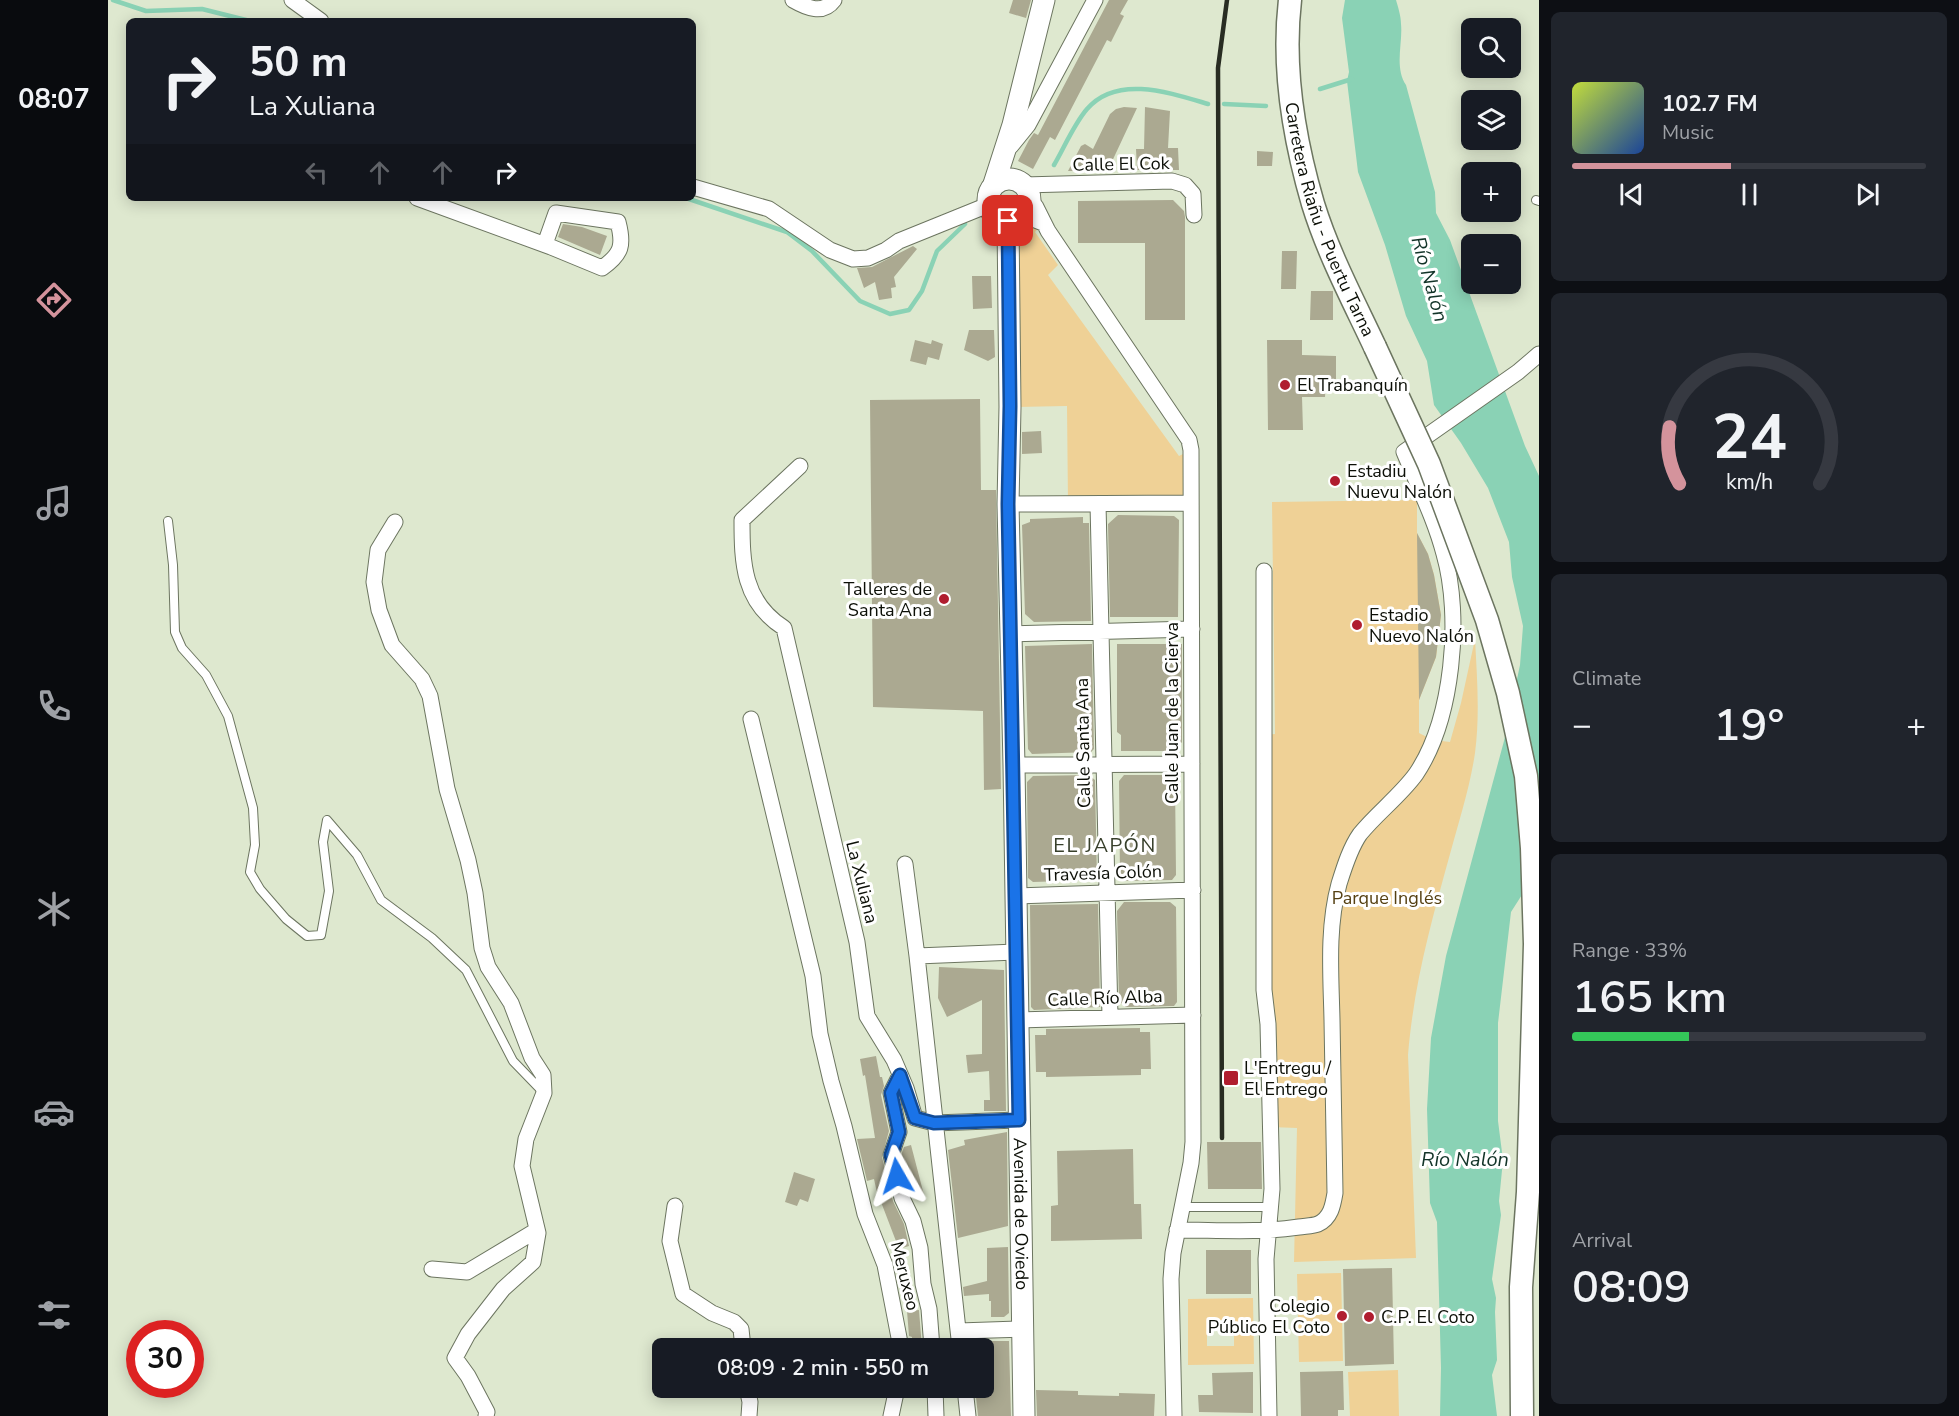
<!DOCTYPE html>
<html lang="en">
<head>
<meta charset="utf-8">
<style>
	:root { --surface:#171b24; --page:#20242c; --text:#f1f3f6; --muted:#9ea1a6; --line:#363941; --accent:#d4939c }
	body { margin:0; font-family:"Nunito Sans",sans-serif; background:var(--page); color:var(--text); height:100vh; display:flex; flex-direction:column; font-size:22px; white-space:nowrap }
	* { box-sizing:border-box; margin:0 }
	p { font-size:20px; color:var(--muted) }
	.icon { flex:none; width:33px; height:33px; fill:none; stroke:currentColor; stroke-width:2; stroke-linecap:round; stroke-linejoin:round }
	.map { position:relative; flex:1; overflow:hidden }
	.details { display:flex; flex-direction:column; gap:12px; padding:12px; background:#0d0f14; width:420px }
	.details>* { flex:none }
	.top-card { position:absolute; left:18px; top:18px; width:570px; height:183px; border-radius:9px; box-shadow:0 3px 15px #0003; background:#171b24; color:var(--text); overflow:hidden }
	.buttons { position:absolute; left:1353px; top:18px; display:grid; gap:12px }
	.buttons a { display:grid; place-items:center; width:60px; height:60px; border-radius:9px; background:var(--surface); box-shadow:0 3px 15px #0003; font-size:30px }
	.speed { position:absolute; left:18px; top:1320px; display:flex; gap:12px; font-size:30px; font-weight:700; text-align:center }
	.speed>* { display:grid; place-content:center; width:78px; height:78px; border-radius:50%; background:var(--surface); box-shadow:0 3px 15px #0003; line-height:1 }
	.speed .limit { border:9px solid #d22; background:#fff; color:#111 }
	.pin { position:absolute; display:grid; place-items:center; width:51px; height:51px; color:#fff; margin:-26px; border-radius:12px; box-shadow:0 3px 9px #0006 }
	.me { position:absolute; width:66px; margin:-33px; rotate:354deg; stroke-linejoin:round; filter:drop-shadow(0 0 4px #0008) }
	.turn { display:flex; align-items:center; gap:21px; height:126px; padding:0 24px; font-size:27px }
	.turn .icon { width:78px; height:78px; stroke-width:2.5 }
	.turn b { display:block; font-size:42px; line-height:51px }
	.lanes { display:flex; align-items:center; height:57px; padding:0 24px; background:#0003; justify-content:center; gap:30px; direction:ltr }
	.lanes .off { opacity:.35 }
	.big { font-size:45px; font-weight:600; line-height:1.1 }
	.details .widget { flex:1; display:flex; flex-direction:column; justify-content:center; gap:9px; min-width:0; padding:0 21px; border-radius:9px; background:var(--page) }
	.details .dial { align-items:center; gap:0 }
	.dial svg { height:156px; overflow:visible; fill:none; stroke:var(--line); stroke-width:7; stroke-linecap:round; text-anchor:middle }
	.dial text { fill:var(--text); stroke:none }
	.song { display:flex; align-items:center; gap:18px }
	.cover { width:72px; height:72px; border-radius:9px; background:linear-gradient(135deg,hsl(70 70% 55%),hsl(220 70% 35%)) }
	.played { height:6px; border-radius:3px; background:linear-gradient(90deg,var(--accent) 45%,var(--line) 45%) }
	.keys { display:flex; justify-content:space-around; direction:ltr }
	.heat { display:flex; justify-content:space-between; align-items:center; font-size:33px; direction:ltr }
	.charge { height:9px; border-radius:4px; background:linear-gradient(90deg,#34c759 33%,var(--line) 0) }
	.trip { position:absolute; left:544px; top:1338px; width:342px; height:60px; border-radius:9px; background:var(--surface); box-shadow:0 3px 15px #0003; font-weight:600; line-height:60px; text-align:center }
	main { display:flex; flex:1; min-height:0 }
	.tab-bar { display:flex; flex-direction:column; width:108px; justify-content:space-around; align-items:center; background:#090b0e; color:var(--muted) }
	.tab-bar .icon { width:42px; height:42px }
	.tab-bar .selected { color:var(--accent) }
	.tab-bar b { font-size:27px; color:var(--text) }
	.map>svg:first-child { display:block }
</style>
</head>
<body>
<main>
<nav class="tab-bar">
<b>08:07</b>
<svg class="icon selected" aria-label="directions" viewBox="0 0 24 24"><path d="M12 3l9 9-9 9-9-9zM9 14v-3h6M13 9l2 2-2 2"/></svg>
<svg class="icon" aria-label="music" viewBox="0 0 24 24"><path d="M9 18V5l10-2v13"/><circle cx="6" cy="18" r="3"/><circle cx="16" cy="16" r="3"/></svg>
<svg class="icon" aria-label="phone" viewBox="0 0 24 24"><path d="M5 4h4l2 5-3 2q2 4 5 5l2-3 5 2v4C11 20 4 13 5 4z"/></svg>
<svg class="icon" aria-label="climate" viewBox="0 0 24 24"><path d="M12 3v18M4 7l16 10M4 17L20 7"/></svg>
<svg class="icon" aria-label="car" viewBox="0 0 24 24"><path d="M5 17H2v-5l4-1 3-4h7l3 4 3 1v5h-3M9 17h6M6 11h13"/><circle cx="7" cy="17" r="2"/><circle cx="17" cy="17" r="2"/></svg>
<svg class="icon" aria-label="filters" viewBox="0 0 24 24"><path d="M4 7h16M4 17h16"/><circle cx="9" cy="7" r="2"/><circle cx="15" cy="17" r="2"/></svg>
</nav>
<div class="map">
<svg width="1431" height="1416" viewBox="0 0 1431 1416">
	<rect width="100%" height="100%" fill="#dee8cf"/>
	<path fill="#efd196" fill-rule="evenodd" d="M908 220 935 223 927 232 950 265 940 275 1071 456 1083 450V503L960 504 959 406 902 407Z
		M1309 500V533L1320 554 1326 575 1333 615 1328 657 1311 700V733L1325 740 1342 742 1353 703 1367 639C1369 677 1372 715 1367 753 1362 787 1351 821 1342 854 1323 923 1306 983 1300 1055L1308 1258 1186 1262 1189 1128 1163 1127 1156 735 1167 734 1164 502Z
		M1233 1273 1235 1361 1191 1362 1189 1274Z
		M1145 1298 1146 1364 1080 1365V1299ZM1099 1320H1126V1346H1099Z
		M1290 1370 1291 1416H1242L1240 1372Z"/>
	<path fill="#8ad2b5" d="M1237 0H1288C1290 7 1293 16 1293 24 1295 43 1286 67 1298 85L1327 192 1328 213 1342 240 1417 446 1431 476V868L1403 912 1390 1023V1121L1395 1160 1391 1201 1393 1215 1384 1279 1388 1298 1387 1312 1389 1360 1384 1375 1389 1416H1332L1333 1368 1329 1222 1322 1203 1319 1109 1323 1038 1338 956 1396 741 1412 665 1415 626 1404 577 1401 542 1380 488 1353 443 1326 405 1319 361 1298 316 1277 245 1250 172 1239 81 1241 72 1234 18Z"/>
	<g fill="none" stroke-linecap="round" stroke-linejoin="round">
		<path stroke="#8ad2b5" stroke-width="4.5" d="M5 0 38 11 94 9 142 21
			M1212 89 1244 79
			M1116 104 1158 106
			M946 165C956 148 966 124 979 109 1009 74 1063 93 1100 104
			M578 198 679 232 704 251 752 301 782 314 801 310 814 291 829 251 857 224"/>
	</g>
	<path fill="#aba991" d="M905 0H923L918 18 901 13Z
		M1001 0H1020L1012 14 1016 16 1003 42 999 40 947 140 942 137 925 169 910 161 921 140 926 133 930 135Z
		M1016 107 1029 108 1000 170 991 166 989 171H960L973 146 977 144 985 149 1002 114 1008 109Z
		M1037 107 1062 111 1060 148H1070L1071 170H1029L1028 149H1036Z
		M1149 151 1165 152 1164 166H1149Z
		M1065 200 1076 211 1077 217V320H1037V243H970V201Z
		M455 224 474 227 499 236 492 255 450 237Z
		M805 246 809 249 786 277 788 287 783 288 784 298 771 300 767 282 756 288 749 268 764 267Z
		M1174 251H1189L1188 289H1173Z
		M864 276H883L884 308 865 309Z
		M1203 291H1225V320H1202Z
		M861 330H886L887 357 880 361 856 350Z
		M807 340 823 344 824 340 835 344 831 360 820 357 818 365 802 361Z
		M1159 340H1194V355L1228 356V379H1218L1217 397H1194L1195 430H1160Z
		M872 399 873 490H888L892 723 893 789 876 790 875 711 765 707 762 400Z
		M933 431 934 453 914 454V432Z
		M1010 515 1066 516 1071 520 1070 617H1002L1000 524Z
		M975 517V523H981L983 621 926 622 917 614 914 525 922 522V519Z
		M1309 533 1320 554 1326 575 1333 615 1328 657 1311 700Z
		M984 644 986 749 983 752 924 754 920 749 917 646Z
		M1009 644H1074V742L1066 751H1013V735L1009 732Z
		M981 775 987 780 989 880 925 882 920 878 919 782 925 776Z
		M1016 775H1062L1067 780 1068 875 1064 880 1018 881 1012 876 1011 781Z
		M1016 902H1062L1068 907 1069 1002 1066 1006 1018 1007 1011 1001 1009 911Z
		M990 904 992 1007 926 1010 923 1007 922 905Z
		M831 967 896 970 898 1111H876V1100H882L881 1071 860 1073 858 1055 874 1054V1000L839 1017 830 998Z
		M1032 1028V1032H1042L1043 1069H1033V1075L938 1077V1072H928L927 1035H938V1029Z
		M768 1056 772 1077H774L776 1086 773 1095 781 1131 774 1157 785 1201 796 1224 801 1246 791 1249 773 1202H771L766 1179 759 1181 749 1139 767 1138 757 1075 755 1076 752 1059Z
		M899 1132 900 1226 850 1238 840 1150 857 1145 856 1140Z
		M1099 1142H1153L1154 1189H1100Z
		M803 1145 816 1195 805 1198 793 1155 796 1147Z
		M1025 1149 1026 1204H1033L1034 1239 943 1241V1206L950 1205 949 1151Z
		M686 1172 707 1179 700 1202 692 1199 689 1206 677 1202Z
		M900 1247 901 1313 896 1317H883V1301H881V1294L856 1296 855 1287 879 1281V1248Z
		M1098 1250H1143V1294H1098Z
		M1284 1268 1286 1364 1237 1366 1235 1269Z
		M811 1310 814 1348H805L804 1337 801 1336 799 1311Z
		M876 1341H901L903 1416H870L867 1388H876Z
		M1235 1371 1236 1410H1230V1416H1193L1192 1372Z
		M1145 1372V1413L1091 1412 1090 1395H1105L1104 1373Z
		M928 1390 970 1391V1395L1011 1396V1393L1047 1394 1046 1416H929Z"/>
	<g fill="none" stroke-linecap="round" stroke-linejoin="round">
		<defs>
			<path id="lane" d="M1428 200 1431 201
				M60 521 65 565 67 632 74 648 98 675 120 716 145 808 147 845 142 872 152 889 178 919 199 936 213 935 221 891 215 842 219 820 249 855 273 900 324 938 358 970 405 1061 435 1092
				M1074 1207H1164"/>
			<path id="street" d="M184 0 213 21
				M685 0C699 8 715 15 726 0
				M903 146 920 125 987 0
				M916 185 1064 181 1077 185 1085 194 1086 215
				M585 187 661 209 722 250 745 259 760 258 778 250 791 241 880 205
				M309 198 443 247 494 268C514 254 516 245 510 222L448 213 437 244
				M922 200 928 207 940 231 1081 440 1083 450 1085 1142 1083 1163 1065 1253 1063 1279 1066 1416
				M915 215 935 223
				M692 466 634 520C634 563 635 602 676 628L749 942 759 1016 786 1060 798 1088 807 1118 826 1123 911 1120
				M900 504 1083 503
				M990 504 1002 1017
				M287 522 270 550 266 582 271 610 284 645 314 679 322 696 339 789 360 860 367 893 374 948 380 967 403 1003 424 1058 435 1075 436 1093 418 1139 414 1166 430 1233 425 1262 395 1289 360 1334 347 1358 360 1376 379 1412 378 1416
				M1156 571V990L1160 1024 1164 1189 1158 1259 1161 1416
				M903 634 1084 629
				M643 719 705 976 712 1034 723 1081 736 1126 757 1214 777 1265 793 1348
				M906 765 1084 764
				M797 864 809 956
				M907 896 1085 890
				M910 1020 1085 1015
				M792 1075 783 1093 791 1132 783 1155 794 1198 805 1221 812 1248 815 1284 821 1309 824 1348
				M567 1206 562 1241 575 1294 604 1313 626 1322 633 1329 635 1348
				M1069 1230C1110 1230 1151 1233 1191 1227 1197 1226 1205 1226 1210 1224 1223 1218 1225 1205 1227 1193 1226 1135 1225 1077 1224 1020 1223 975 1219 928 1231 884 1236 868 1242 848 1252 834 1269 813 1292 796 1308 774 1345 719 1354 617 1336 554 1327 519 1310 486 1296 452L1410 372 1431 354
				M324 1269 359 1272 429 1230
				M851 1331 914 1329
				M852 1348 809 956 908 952
				M639 1388 642 1402 641 1416
				M827 1388 828 1416
				M857 1388 860 1416
				M783 1416 789 1388"/>
			<g id="secondary">
				<circle cx="901" cy="200" r="21"/>
				<path d="M886 184 905 125 936 0"/>
				<path id="s1" d="M900 221 902 407 900 504 906 765 916 1416"/>
			</g>
			<g id="primary">
				<path id="s2" d="M1182 0C1174 68 1186 139 1205 204 1220 253 1245 300 1267 347"/>
			</g>
		</defs>
		<use href="#lane" stroke="#6c7560" stroke-width="10"/>
		<use href="#street" stroke="#6c7560" stroke-width="17"/>
		<use href="#secondary" stroke="#6c7560" stroke-width="23"/>
		<use href="#primary" stroke="#6c7560" stroke-width="25"/>
		<use href="#lane" stroke="#fff" stroke-width="8"/>
		<use href="#street" stroke="#fff" stroke-width="15"/>
		<use href="#secondary" stroke="#fff" stroke-width="21"/>
		<use href="#primary" stroke="#fff" stroke-width="22"/>
		<path stroke="#282c22" stroke-width="4.5" d="M1114 1138 1110 68 1119 0"/>
		<defs>
			<path id="primary-bridge" d="M1267 347 1321 464 1379 620 1400 693 1418 776 1424 848 1427 944 1420 1192 1413 1287 1414 1416"/>
		</defs>
		<use href="#primary-bridge" stroke="#6c7560" stroke-width="25" stroke-linecap="butt"/>
		<use href="#primary-bridge" stroke="#fff" stroke-width="22"/>
	</g>
	<g fill="none" stroke-linecap="round" stroke-linejoin="round">
		<defs>
			<path id="route" d="M789 1176 783 1155 791 1132 783 1093 792 1075 807 1118 826 1123 911 1120 900 504 902 406 900 221"/>
		</defs>
		<use href="#route" stroke="#114b97" stroke-width="15"/>
		<use href="#route" stroke="#1a73e8" stroke-width="10"/>
	</g>
	<g fill="#b01d2f" stroke="#fff" stroke-width="2">
		<circle cx="1177" cy="385" r="6"/>
		<circle cx="1227" cy="481" r="6"/>
		<circle cx="836" cy="599" r="6"/>
		<circle cx="1249" cy="625" r="6"/>
		<rect x="1115" y="1070" width="16" height="16" rx="3"/>
		<circle cx="1234" cy="1316" r="6"/>
		<circle cx="1261" cy="1317" r="6"/>
	</g>
	<g text-anchor="middle" stroke-width="6" stroke-linejoin="round" paint-order="stroke">
		<g font-size="18" fill="#0c0f07" stroke="#fff">
			<text transform="translate(1013 164) rotate(-1)" y="6">Calle El Cok</text>
			<text dy="6" stroke="none"><textPath href="#s2" startOffset="226">Carretera Riañu - Puertu Tarna</textPath></text>
			<text transform="translate(1064 713) rotate(-90)" y="6">Calle Juan de la Cierva</text>
			<text transform="translate(975 743) rotate(-91)" y="6">Calle Santa Ana</text>
			<text transform="translate(995 873) rotate(-2)" y="6">Travesía Colón</text>
			<text transform="translate(754 882) rotate(76)" y="6">La Xuliana</text>
			<text transform="translate(997 998) rotate(-2)" y="6">Calle Río Alba</text>
			<text dy="6" stroke="none"><textPath href="#s1" startOffset="993">Avenida de Oviedo</textPath></text>
			<text transform="translate(797 1276) rotate(76)" y="6">Meruxeo</text>
		</g>
		<g font-size="18" fill="#0c0f07" stroke="#fff" text-anchor="start">
			<text x="1189" y="391">El Trabanquín</text>
			<text x="1239" y="477">Estadiu<tspan x="1239" dy="21">Nuevu Nalón</tspan></text>
			<text x="824" y="595" text-anchor="end">Talleres de<tspan x="824" dy="21">Santa Ana</tspan></text>
			<text x="1261" y="621">Estadio<tspan x="1261" dy="21">Nuevo Nalón</tspan></text>
			<text x="1136" y="1074">L'Entregu /<tspan x="1136" dy="21">El Entrego</tspan></text>
			<text x="1222" y="1312" text-anchor="end">Colegio<tspan x="1222" dy="21">Público El Coto</tspan></text>
			<text x="1273" y="1323">C.P. El Coto</text>
		</g>
		<g font-size="18" fill="#554012" stroke="#fff">
			<text x="1279" y="904">Parque Inglés</text>
		</g>
		<g font-size="20" font-style="italic" fill="#123428" stroke="#fff">
			<text transform="translate(1322 279) rotate(74)" y="7">Río Nalón</text>
			<text x="1357" y="1166">Río Nalón</text>
		</g>
		<g font-size="20" letter-spacing="1.5" fill="#373f2b" stroke="#fff">
			<text x="997" y="852">EL JAPÓN</text>
		</g>
	</g>
</svg>
<div class="buttons">
<a><svg class="icon" aria-label="search" viewBox="0 0 24 24"><circle cx="10" cy="10" r="6"/><path d="M15 15l6 6"/></svg></a>
<a><svg class="icon" aria-label="layers" viewBox="0 0 24 24"><path d="M12 4l9 5-9 5-9-5zM3 14l9 5 9-5"/></svg></a>
<a>+</a>
<a>−</a>
</div>
<div class="speed"><div class="limit">30</div></div>
<div class="pin" style="left:900px;top:221px;background:#d93025"><svg class="icon" aria-label="arrive" viewBox="0 0 24 24"><path d="M6 21V4h12l-3 4 3 4H6"/></svg></div>
<svg class="me" style="left:789px;top:1176px" viewBox="-20 -20 40 40"><path d="M0-17L14 15 0 8-14 15z" fill="#1a73e8" stroke="#fff" stroke-width="4"/></svg>
<div class="trip">08:09 · 2 min · 550 m</div>
<div class="top-card">
<div class="turn"><svg class="icon" aria-label="right" viewBox="0 0 24 24"><path d="M7 20v-9h11M14 6l5 5-5 5"/></svg><div><b>50 m</b>La Xuliana</div></div>
<div class="lanes"><svg class="icon off" aria-label="left" viewBox="0 0 24 24"><path d="M17 20v-9H6M10 6l-5 5 5 5"/></svg><svg class="icon off" aria-label="ahead" viewBox="0 0 24 24"><path d="M12 20V5M6 11l6-6 6 6"/></svg><svg class="icon off" aria-label="ahead" viewBox="0 0 24 24"><path d="M12 20V5M6 11l6-6 6 6"/></svg><svg class="icon" aria-label="right" viewBox="0 0 24 24"><path d="M7 20v-9h11M14 6l5 5-5 5"/></svg></div>
</div>
</div>
<section class="details">
<div class="widget">
<div class="song"><i class="cover"></i><div><b>102.7 FM</b><p>Music</p></div></div>
<div class="played"></div>
<div class="keys"><svg class="icon" aria-label="previous" viewBox="0 0 24 24"><path d="M18 5L8 12l10 7zM5 5v14"/></svg><svg class="icon" aria-label="pause" viewBox="0 0 24 24"><path d="M8 5v14M16 5v14"/></svg><svg class="icon" aria-label="next" viewBox="0 0 24 24"><path d="M6 5l10 7-10 7zM19 5v14"/></svg></div>
</div>
<div class="widget dial"><svg viewBox="0 0 100 80">
<path d="M14 69A42 42 0 1 1 86 69"/>
<path d="M14 69A42 42 0 0 1 9 40" stroke="#d4939c"/>
<text x="50" y="56" font-size="32" font-weight="700">24</text>
<text x="50" y="72" font-size="11">km/h</text>
</svg></div>
<div class="widget"><p>Climate</p>
<div class="heat"><a>−</a><b class="big">19°</b><a>+</a></div>
</div>
<div class="widget"><p>Range · 33%</p><b class="big">165 km</b><div class="charge"></div></div>
<div class="widget"><p>Arrival</p><b class="big">08:09</b></div>
</section>
</main>
</body>
</html>
